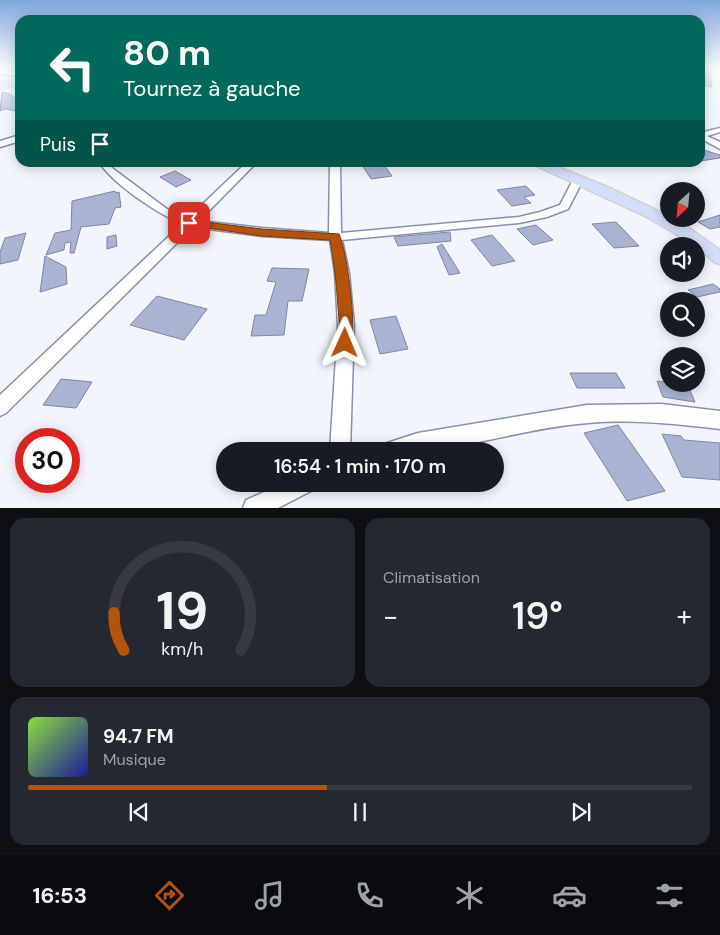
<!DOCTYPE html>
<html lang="fr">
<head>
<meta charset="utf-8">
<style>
	:root { --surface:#171b24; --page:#242831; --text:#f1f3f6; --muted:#9ea1a6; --line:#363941; --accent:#b45309 }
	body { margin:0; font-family:"DM Sans",sans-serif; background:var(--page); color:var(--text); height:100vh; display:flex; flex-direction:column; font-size:19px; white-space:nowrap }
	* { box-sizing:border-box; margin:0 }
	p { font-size:16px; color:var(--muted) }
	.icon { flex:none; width:28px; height:28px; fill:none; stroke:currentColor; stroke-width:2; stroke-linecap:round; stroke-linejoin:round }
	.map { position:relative; height:508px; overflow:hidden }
	.panel { display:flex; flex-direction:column; gap:10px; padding:10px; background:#0d0f14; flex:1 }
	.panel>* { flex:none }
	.banner { position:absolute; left:15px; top:15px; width:690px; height:152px; border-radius:15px; box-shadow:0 2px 12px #0003; background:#00695c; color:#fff; overflow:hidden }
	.needle { width:32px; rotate:206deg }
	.buttons { position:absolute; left:660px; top:182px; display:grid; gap:10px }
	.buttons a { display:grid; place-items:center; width:45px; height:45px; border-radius:50%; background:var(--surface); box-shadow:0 2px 12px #0003; font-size:25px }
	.speed { position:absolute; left:15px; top:428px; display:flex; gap:10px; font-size:25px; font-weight:700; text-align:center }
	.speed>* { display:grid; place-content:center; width:65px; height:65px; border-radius:50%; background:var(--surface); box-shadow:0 2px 12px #0003; line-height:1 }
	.speed .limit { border:8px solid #d22; background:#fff; color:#111 }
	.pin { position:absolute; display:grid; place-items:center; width:42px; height:42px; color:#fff; margin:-21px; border-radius:10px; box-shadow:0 2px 8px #0006 }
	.me { position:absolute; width:55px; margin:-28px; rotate:1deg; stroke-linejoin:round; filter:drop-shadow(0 0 4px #0008) }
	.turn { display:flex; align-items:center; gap:18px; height:105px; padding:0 25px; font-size:22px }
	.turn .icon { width:65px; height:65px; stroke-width:2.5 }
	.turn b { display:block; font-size:35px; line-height:42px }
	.then { display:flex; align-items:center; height:48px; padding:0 25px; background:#0003; gap:10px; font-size:19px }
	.big { font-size:38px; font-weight:600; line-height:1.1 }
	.panel .tile { flex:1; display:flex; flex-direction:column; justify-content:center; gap:8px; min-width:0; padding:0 18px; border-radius:15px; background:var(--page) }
	.panel .dial { align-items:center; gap:0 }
	.dial svg { height:130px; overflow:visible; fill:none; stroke:var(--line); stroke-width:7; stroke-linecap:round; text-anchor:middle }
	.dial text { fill:var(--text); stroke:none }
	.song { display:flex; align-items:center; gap:15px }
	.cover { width:60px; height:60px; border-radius:8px; background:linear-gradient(135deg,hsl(90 70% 55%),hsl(240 70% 35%)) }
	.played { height:5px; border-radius:2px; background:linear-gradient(90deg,var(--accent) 45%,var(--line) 45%) }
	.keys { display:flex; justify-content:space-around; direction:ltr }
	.heat { display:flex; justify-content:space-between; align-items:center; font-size:28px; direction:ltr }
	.panel .tiles { flex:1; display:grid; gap:10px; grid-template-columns:1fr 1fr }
	.tile:last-child { grid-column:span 2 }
	.trip { position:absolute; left:216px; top:442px; width:288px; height:50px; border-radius:25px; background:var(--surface); box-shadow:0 2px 12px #0003; font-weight:600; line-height:50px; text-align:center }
	.menu { display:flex; height:80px; justify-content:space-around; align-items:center; background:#090b0e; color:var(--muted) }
	.menu .icon { width:35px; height:35px }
	.menu .current { color:var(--accent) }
	.menu b { font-size:22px; color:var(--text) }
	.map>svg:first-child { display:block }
</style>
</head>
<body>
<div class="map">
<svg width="720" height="508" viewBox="0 0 720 508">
	<rect width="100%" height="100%" fill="#f3f5fc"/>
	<path fill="#aab4d2" stroke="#7d86a3" d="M700 68H715L709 75 712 87 702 85 700 87Z
		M2 92 10 94 20 102V112L6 109 0 111Z
		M700 149 720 155V158L700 161Z
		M360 162H382L392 176 371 179Z
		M175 171 191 180 176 187 160 177Z
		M526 186 535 195 524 197 531 203 512 206 497 190Z
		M115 191 116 193 119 192 121 207 115 208 109 224 81 227 74 253H70L71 242 65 243 64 250 46 255 55 233 71 230 72 201Z
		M720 215V227L710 229 698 222Z
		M616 222 639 246 614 248 592 224Z
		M536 225 553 240 533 245 517 229Z
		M450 232 451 241 398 246 394 237Z
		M26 233 18 260 0 264V252L5 238Z
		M116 235 117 246 107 249V237Z
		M492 235 515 261 492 266 471 240Z
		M442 244 460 273 449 275 437 247Z
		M45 256 66 267 67 284 40 292Z
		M272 268 309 269 302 301H288L284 335 251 336 255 315H266L276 282 267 281Z
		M713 284 720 289V292L697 297 688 290Z
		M157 296 207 309 184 340 130 325Z
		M396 316 408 349 380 354 370 320Z
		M570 373H616L625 388H577Z
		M61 379 92 382 76 408 43 405Z
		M657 381 688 386 695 402 663 397Z
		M618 425 665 491 627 501 584 433Z
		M662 434 681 436 684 440 720 443V480L682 477Z"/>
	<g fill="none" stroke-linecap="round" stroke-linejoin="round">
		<defs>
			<path id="minor" d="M0 70 20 72V76L0 74Z
				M720 128V132L707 136 720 142V149L700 138V133Z
				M20 135V141L0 147V141Z
				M99 162H108L112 168 167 209 188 218 247 162H257L199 221 262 228 329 233 330 162H340L341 233 519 217 540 212 560 205 574 178H582L583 180 568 209 547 217 519 223 342 240 349 273 354 325 350 451H330L338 325 335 273 330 240 262 236 193 227 6 413 0 416V395L182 224C156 212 115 186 99 162Z
				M661 404 720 411V429C676 424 632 419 588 423 518 428 451 456 381 451L384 444 418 433 587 405Z
				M282 484H314L311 491 278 508H243L246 500Z"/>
			<path id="major" d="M20 79V85L0 89V83Z
				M528 162H546L612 189 669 216V219L683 224 720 250V264L714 262 696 246 649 218Z"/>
		</defs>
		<use href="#minor" stroke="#8791ae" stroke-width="3"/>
		<use href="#major" stroke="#d0d1d3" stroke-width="3"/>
		<use href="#minor" fill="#fff" fill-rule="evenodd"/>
		<use href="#major" fill="#d4ddf9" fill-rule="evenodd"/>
	</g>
	<linearGradient id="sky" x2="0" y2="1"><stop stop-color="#7fa7dc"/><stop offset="0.49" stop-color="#fafafe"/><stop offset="1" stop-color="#fafafe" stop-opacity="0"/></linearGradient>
	<rect width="720" height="139" fill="url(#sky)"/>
	<path fill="#b45309" stroke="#753606" d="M189 220 262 229 339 234C347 250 358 333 350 347L345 349 340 347C336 339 340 329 339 320 337 293 335 266 330 240L262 236 186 225 184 223Z"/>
</svg>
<div class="buttons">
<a><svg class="needle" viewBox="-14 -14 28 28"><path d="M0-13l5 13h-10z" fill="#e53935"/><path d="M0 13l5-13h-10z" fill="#9ea1a6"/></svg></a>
<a><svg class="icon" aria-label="sound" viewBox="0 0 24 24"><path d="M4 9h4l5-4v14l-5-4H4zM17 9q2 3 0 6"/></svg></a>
<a><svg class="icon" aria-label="search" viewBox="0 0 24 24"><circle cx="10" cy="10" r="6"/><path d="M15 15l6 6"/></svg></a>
<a><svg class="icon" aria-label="layers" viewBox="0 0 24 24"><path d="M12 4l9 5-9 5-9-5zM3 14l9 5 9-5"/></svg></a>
</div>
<div class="speed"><div class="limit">30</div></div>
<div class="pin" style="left:189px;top:223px;background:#d93025"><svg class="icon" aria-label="arrive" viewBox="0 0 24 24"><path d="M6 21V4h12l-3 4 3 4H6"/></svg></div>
<svg class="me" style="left:345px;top:343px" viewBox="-20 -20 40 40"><path d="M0-17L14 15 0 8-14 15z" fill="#b45309" stroke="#fff" stroke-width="4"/></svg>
<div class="trip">16:54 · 1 min · 170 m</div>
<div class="banner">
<div class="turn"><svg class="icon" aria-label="left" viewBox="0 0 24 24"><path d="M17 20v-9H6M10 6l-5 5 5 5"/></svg><div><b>80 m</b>Tournez à gauche</div></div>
<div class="then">Puis<svg class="icon" aria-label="arrive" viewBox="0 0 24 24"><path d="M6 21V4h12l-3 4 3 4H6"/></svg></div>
</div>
</div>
<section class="panel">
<div class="tiles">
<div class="tile dial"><svg viewBox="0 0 100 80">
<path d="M14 69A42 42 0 1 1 86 69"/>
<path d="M14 69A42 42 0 0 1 8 46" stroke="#b45309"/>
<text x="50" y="56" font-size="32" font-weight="700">19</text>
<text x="50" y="72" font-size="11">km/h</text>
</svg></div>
<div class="tile"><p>Climatisation</p>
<div class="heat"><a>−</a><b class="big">19°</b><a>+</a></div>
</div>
<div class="tile">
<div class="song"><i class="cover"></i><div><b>94.7 FM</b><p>Musique</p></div></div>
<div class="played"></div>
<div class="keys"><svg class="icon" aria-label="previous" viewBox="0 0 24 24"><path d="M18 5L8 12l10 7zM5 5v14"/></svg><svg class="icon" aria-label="pause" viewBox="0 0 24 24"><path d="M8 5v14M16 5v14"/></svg><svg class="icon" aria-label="next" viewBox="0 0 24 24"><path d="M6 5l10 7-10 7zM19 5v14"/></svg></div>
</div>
</div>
</section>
<nav class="menu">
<b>16:53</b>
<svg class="icon current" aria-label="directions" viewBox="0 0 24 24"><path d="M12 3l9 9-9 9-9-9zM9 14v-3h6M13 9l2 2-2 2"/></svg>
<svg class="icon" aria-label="music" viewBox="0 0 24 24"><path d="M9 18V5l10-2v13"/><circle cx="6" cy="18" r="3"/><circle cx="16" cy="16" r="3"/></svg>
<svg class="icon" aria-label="phone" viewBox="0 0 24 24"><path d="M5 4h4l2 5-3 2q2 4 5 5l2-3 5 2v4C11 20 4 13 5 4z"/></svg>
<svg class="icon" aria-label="climate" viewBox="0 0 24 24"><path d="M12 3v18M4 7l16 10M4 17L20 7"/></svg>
<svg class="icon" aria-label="car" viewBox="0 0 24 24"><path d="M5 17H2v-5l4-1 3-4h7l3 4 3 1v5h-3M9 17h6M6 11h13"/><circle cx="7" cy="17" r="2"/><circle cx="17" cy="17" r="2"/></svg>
<svg class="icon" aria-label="filters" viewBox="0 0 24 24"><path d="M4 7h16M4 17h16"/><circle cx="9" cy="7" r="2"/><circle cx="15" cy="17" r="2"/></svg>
</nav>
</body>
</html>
